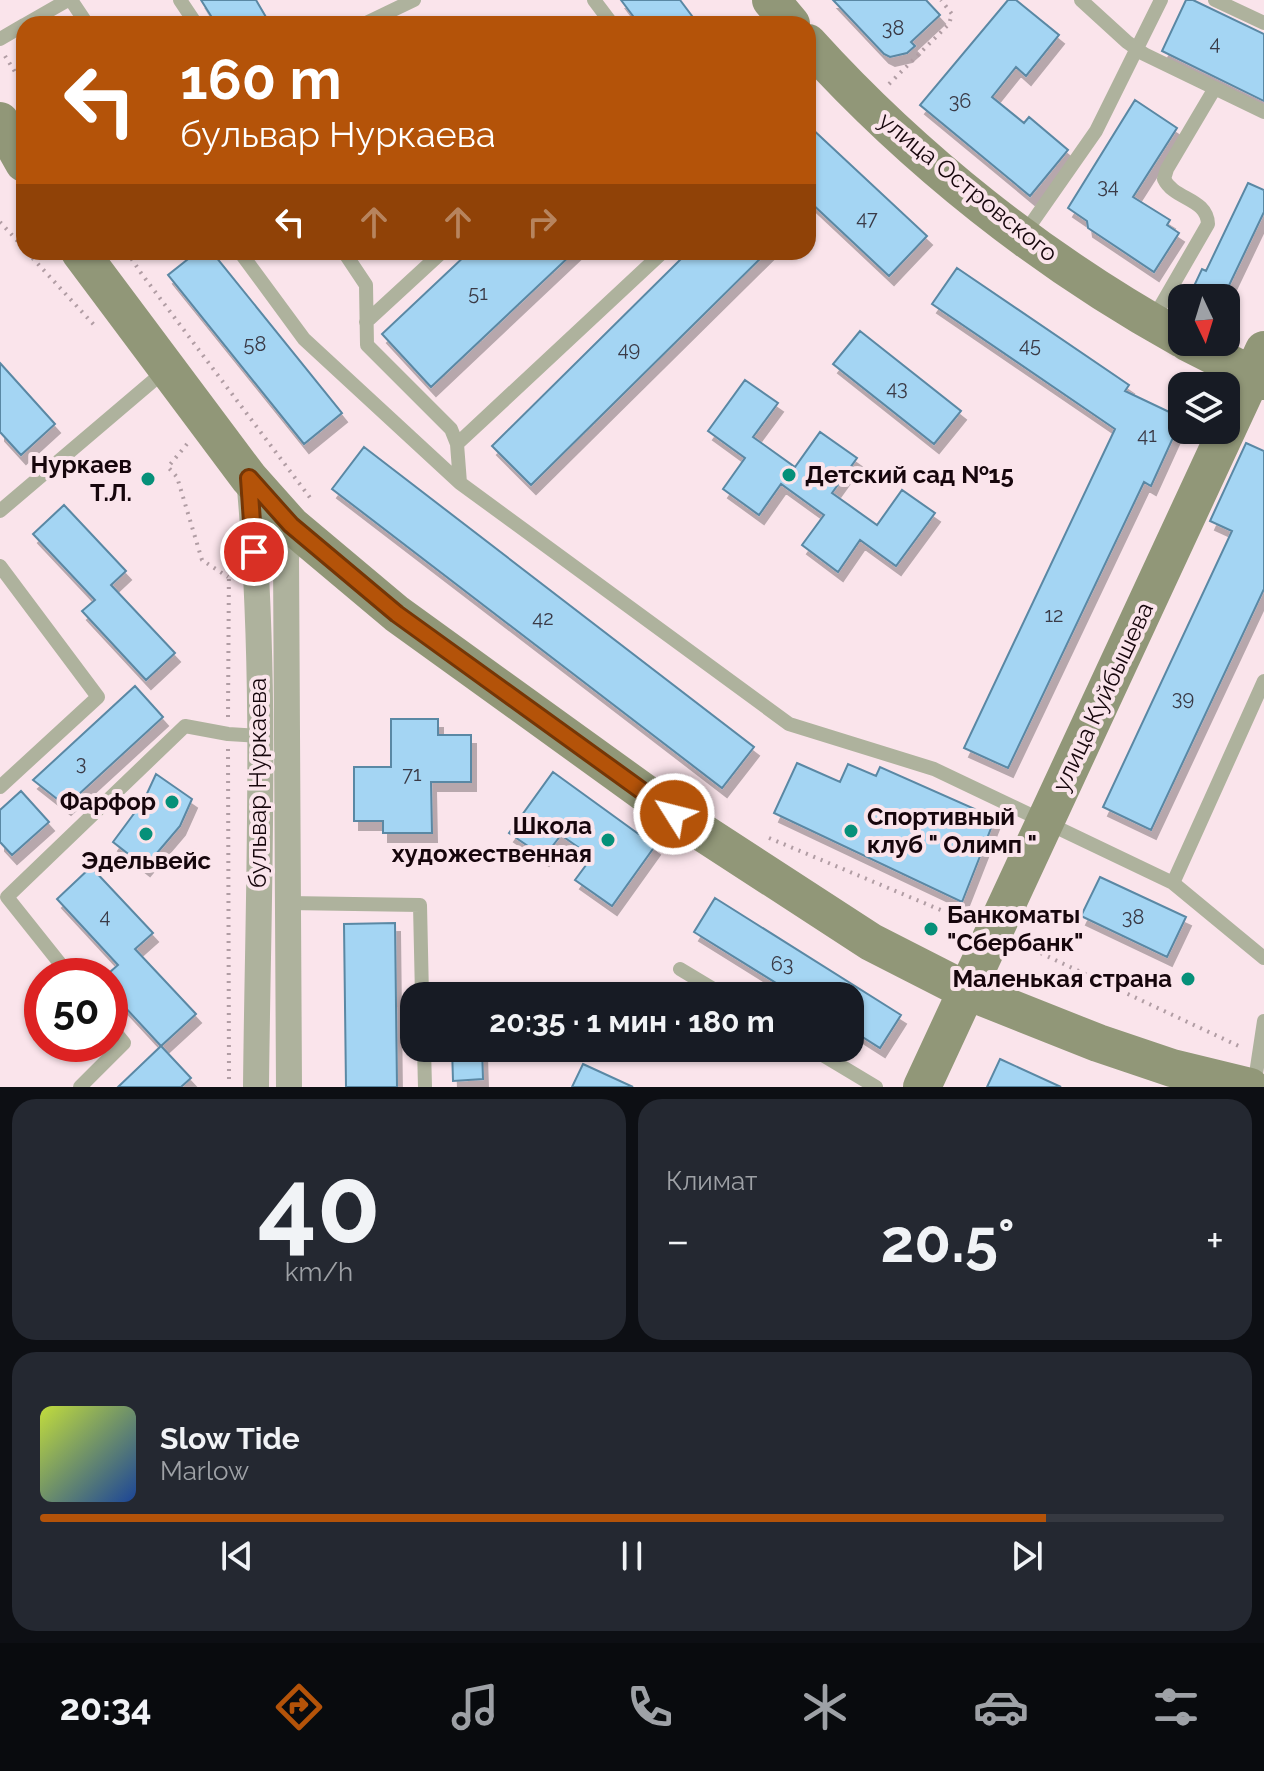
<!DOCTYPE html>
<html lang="ru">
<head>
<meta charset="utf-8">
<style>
	:root { --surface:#171b24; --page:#242831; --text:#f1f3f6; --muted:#9ea1a6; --line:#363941; --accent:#b45309 }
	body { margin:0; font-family:Raleway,sans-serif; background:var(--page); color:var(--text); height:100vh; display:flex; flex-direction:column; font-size:30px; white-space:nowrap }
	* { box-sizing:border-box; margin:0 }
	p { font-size:26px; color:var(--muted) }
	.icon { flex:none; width:44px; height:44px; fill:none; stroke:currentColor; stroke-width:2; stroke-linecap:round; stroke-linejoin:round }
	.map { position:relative; height:1087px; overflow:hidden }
	.panel { display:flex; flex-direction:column; gap:12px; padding:12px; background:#0d0f14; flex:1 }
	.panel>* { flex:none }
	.banner { position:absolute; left:16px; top:16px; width:800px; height:244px; border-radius:24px; box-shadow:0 2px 6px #0004; background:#b45309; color:#fff; overflow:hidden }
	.needle { width:52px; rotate:176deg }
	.controls { position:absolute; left:1168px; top:284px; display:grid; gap:16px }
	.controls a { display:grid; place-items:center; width:72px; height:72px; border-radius:16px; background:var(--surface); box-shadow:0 2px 6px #0004; font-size:40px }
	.speed { position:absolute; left:24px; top:958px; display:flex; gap:16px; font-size:40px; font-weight:700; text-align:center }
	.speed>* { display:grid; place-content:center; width:104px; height:104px; border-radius:50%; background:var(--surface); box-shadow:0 2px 6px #0004; line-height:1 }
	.speed .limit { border:12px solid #d22; background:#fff; color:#111 }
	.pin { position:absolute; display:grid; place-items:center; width:68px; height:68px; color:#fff; margin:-34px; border:4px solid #fff; border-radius:50%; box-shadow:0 2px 8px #0007 }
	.me { position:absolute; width:88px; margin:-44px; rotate:306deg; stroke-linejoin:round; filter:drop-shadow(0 0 6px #0008) }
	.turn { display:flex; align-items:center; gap:28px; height:168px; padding:0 32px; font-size:36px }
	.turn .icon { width:104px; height:104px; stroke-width:2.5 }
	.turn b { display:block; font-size:56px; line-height:68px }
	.lanes { display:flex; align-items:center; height:76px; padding:0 32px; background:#0003; justify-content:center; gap:40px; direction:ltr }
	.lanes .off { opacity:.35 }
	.big { font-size:60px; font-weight:700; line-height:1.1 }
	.panel .tile { flex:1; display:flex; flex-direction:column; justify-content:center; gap:12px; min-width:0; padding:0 28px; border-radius:24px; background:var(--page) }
	.panel .dial { align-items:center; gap:0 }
	.dial b { font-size:104px; line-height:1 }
	.song { display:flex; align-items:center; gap:24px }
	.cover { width:96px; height:96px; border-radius:12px; background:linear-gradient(135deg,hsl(70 70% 55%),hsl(220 70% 35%)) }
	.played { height:8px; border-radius:4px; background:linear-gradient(90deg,var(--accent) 85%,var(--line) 85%) }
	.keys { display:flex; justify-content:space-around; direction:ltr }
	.heat { display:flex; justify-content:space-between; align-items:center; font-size:44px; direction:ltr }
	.panel .tiles { flex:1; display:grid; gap:12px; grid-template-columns:1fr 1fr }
	.tile:last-child { grid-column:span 2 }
	.trip { position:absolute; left:400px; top:982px; width:464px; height:80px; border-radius:24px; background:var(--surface); box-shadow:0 2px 6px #0004; font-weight:700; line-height:80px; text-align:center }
	.tab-bar { display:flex; height:128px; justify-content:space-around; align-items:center; background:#090b0e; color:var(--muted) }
	.tab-bar .icon { width:56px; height:56px }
	.tab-bar .on { color:var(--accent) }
	.tab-bar b { font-size:36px; color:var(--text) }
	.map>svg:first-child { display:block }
</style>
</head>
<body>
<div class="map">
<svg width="1264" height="1087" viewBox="0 0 1264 1087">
	<defs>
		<filter id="shadow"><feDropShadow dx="5" dy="9" stdDeviation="0" flood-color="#0004"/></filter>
	</defs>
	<rect width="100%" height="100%" fill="#fae4eb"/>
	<path fill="#a4d5f3" stroke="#5a88a4" stroke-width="2" filter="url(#shadow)" d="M201 0H256L270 24H216Z
		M621 0H680L698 24H639Z
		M833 0H926L940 15 911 42 915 46 907 53 890 57 884 54Z
		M1008 0H1016L1059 35 1026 76 1016 67 992 97 1024 123 1029 117 1068 150 1030 196 920 105Z
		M1186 0H1193L1264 34V101L1162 51Z
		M1135 100 1177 128 1133 197 1170 220 1167 225 1179 233 1154 272 1088 228 1087 221 1068 208Z
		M808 125 927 236 889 276 808 200Z
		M1248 183 1264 190V212L1223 298H1216L1194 286 1202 269 1206 271Z
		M197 252H212L342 413 304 444 168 275Z
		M469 252H574L431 387 382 334Z
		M688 252H767L531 485 492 446Z
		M957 268 1129 385 1125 391 1182 418 1151 486 1144 482 1008 768 964 748 1115 429 932 304Z
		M860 331 961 411 934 444 833 364Z
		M0 363 55 424 21 455 0 432Z
		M745 380 778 403 753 437 795 467 820 432 857 458 832 493 877 525 902 490 935 513 896 566 860 540 838 572 802 545 824 515 781 484 759 515 723 489 745 458 708 431Z
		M1246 443 1264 451V589L1151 830 1103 807 1232 531 1210 521Z
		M364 447 754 747 722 788 332 489Z
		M64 505 126 571 111 585 175 653 146 680 82 611 95 600 33 534Z
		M135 686 163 717 66 806 33 780Z
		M391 719H438V735H471V782H431L432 833H383V821H354V767H391Z
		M797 763 840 782 848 764 876 776 880 767 995 818 962 902 774 813Z
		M553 772 655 846 612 906 575 880 592 857 561 835 544 857 509 833Z
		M156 774 192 799 180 826 145 867 113 842 144 800Z
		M21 791 49 822 12 855 0 842V810Z
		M91 867 153 933 135 949 196 1014 161 1046 110 991V972L118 965 57 899Z
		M1100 877 1186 917 1167 957 1081 916Z
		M715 898 901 1015 880 1048 850 1029V996H797L694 932Z
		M395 923 397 1087H346L344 924Z
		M161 1046 191 1078 181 1087H118Z
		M452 1048H482L483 1079 453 1081Z
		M1000 1059 1061 1087H987Z
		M583 1064 633 1087H572Z"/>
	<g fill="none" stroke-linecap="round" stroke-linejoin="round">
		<path stroke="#b19da4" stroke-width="4" stroke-dasharray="2 6" stroke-linecap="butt" d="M5 56 24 86
			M889 84 949 24 952 14 941 0
			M0 222 24 248
			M27 252 95 326
			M127 252 141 273 311 499
			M187 444 168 467 177 477 202 560 228 577
			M228 717 229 561
			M228 749 229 1081
			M769 838 967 921
			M1019 943 1243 1048"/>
		<path stroke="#aeb29d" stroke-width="14" d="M71 0 87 24
			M180 0 196 24
			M594 0 612 24
			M1081 0 1127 42 1144 54 1264 112
			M1215 0 1264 23
			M26 24 68 0
			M364 24 414 0
			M0 39 24 25
			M1024 234 1096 131 1161 0
			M240 252 304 339 460 483
			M344 252 366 285 367 345 451 429 457 444 460 483 789 724 934 769 1173 883 1264 958
			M1152 321 1208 224C1207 198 1174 200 1164 179L1167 169 1215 88
			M366 322 442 252
			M457 444 663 252
			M0 511 167 369
			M0 566 98 697 0 787
			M1173 883 1264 681
			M288 903 420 905 422 996
			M680 969 725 996
			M70 976 7 897 185 726 228 734 259 736
			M424 1048 425 1087
			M811 1048 876 1087
			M80 1087 124 1043 110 1026
			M1254 1087 1264 1021"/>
		<path stroke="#aeb29d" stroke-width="26" d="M249 478C268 680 258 885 256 1087
			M289 1087 286 558 291 525"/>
		<path stroke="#919778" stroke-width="38" d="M771 0 791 24
			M808 43C915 161 1043 262 1182 339
			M0 121 24 163
			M80 252 249 478 291 525 397 614 674 814 871 942 967 991 1098 1043 1172 1068 1250 1087
			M1187 342 1264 381
			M922 1087 1264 350"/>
	</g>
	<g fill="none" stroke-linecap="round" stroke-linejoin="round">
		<defs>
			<path id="route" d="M254 552 249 478 291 525 397 614 674 814"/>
		</defs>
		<use href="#route" stroke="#753606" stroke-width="20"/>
		<use href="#route" stroke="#b45309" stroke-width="14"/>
	</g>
	<g fill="#069079" stroke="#fae4eb" stroke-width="3">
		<circle cx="789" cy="475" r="8"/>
		<circle cx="148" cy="479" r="8"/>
		<circle cx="172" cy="802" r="8"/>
		<circle cx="851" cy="831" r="8"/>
		<circle cx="146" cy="834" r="8"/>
		<circle cx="608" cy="840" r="8"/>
		<circle cx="931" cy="929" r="8"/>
		<circle cx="1188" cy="979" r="8"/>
	</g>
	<g text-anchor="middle" stroke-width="8" stroke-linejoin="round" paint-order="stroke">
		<g font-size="20" fill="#3a3a46">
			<text x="893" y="35">38</text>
			<text x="1215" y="50">4</text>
			<text x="960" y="108">36</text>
			<text x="1108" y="193">34</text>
			<text x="867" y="225">47</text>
			<text x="478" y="300">51</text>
			<text x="255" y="351">58</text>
			<text x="1030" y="352">45</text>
			<text x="629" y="356">49</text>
			<text x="897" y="395">43</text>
			<text x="1147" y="442">41</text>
			<text x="1054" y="622">12</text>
			<text x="543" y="625">42</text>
			<text x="1183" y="705">39</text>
			<text x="81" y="770">3</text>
			<text x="412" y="781">71</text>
			<text x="105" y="923">4</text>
			<text x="1133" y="924">38</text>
			<text x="782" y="971">63</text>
		</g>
		<g font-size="24" fill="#16060c" stroke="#fae4eb">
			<text transform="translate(968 187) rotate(39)" y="8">улица Островского</text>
			<text transform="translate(1103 697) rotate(-65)" y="8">улица Куйбышева</text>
			<text transform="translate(258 783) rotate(-90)" y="8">бульвар Нуркаева</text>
		</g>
		<g font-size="24" font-weight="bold" fill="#16060c" stroke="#fae4eb" text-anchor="end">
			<text x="132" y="473">Нуркаев<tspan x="132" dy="28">Т.Л.</tspan></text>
			<text x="805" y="483" text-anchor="start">Детский сад №15</text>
			<text x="156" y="810">Фарфор</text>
			<text x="867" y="825" text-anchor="start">Спортивный<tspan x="867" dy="28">клуб " Олимп "</tspan></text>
			<text x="592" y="834">Школа<tspan x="592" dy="28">художественная</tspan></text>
			<text x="146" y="869" text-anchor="middle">Эдельвейс</text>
			<text x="947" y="923" text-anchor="start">Банкоматы<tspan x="947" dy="28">"Сбербанк"</tspan></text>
			<text x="1172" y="987">Маленькая страна</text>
		</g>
	</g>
</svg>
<div class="controls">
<a><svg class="needle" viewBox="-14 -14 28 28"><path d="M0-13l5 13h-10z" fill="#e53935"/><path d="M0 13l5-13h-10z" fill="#9ea1a6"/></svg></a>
<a><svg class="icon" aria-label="layers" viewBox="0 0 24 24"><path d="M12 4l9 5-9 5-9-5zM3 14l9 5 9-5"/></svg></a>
</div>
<div class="speed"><div class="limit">50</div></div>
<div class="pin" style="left:254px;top:552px;background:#d93025"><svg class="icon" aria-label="arrive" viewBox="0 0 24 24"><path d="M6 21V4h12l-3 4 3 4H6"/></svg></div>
<svg class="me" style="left:674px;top:814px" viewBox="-20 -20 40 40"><circle r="17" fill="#b45309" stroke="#fff" stroke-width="3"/><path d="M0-11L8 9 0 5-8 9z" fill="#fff"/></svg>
<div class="trip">20:35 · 1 мин · 180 m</div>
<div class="banner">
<div class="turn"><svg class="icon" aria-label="left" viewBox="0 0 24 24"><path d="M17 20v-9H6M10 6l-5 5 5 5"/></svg><div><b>160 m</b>бульвар Нуркаева</div></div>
<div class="lanes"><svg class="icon" aria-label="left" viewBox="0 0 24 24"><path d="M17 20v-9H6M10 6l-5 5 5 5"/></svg><svg class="icon off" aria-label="ahead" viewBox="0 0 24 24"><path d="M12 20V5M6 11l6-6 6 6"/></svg><svg class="icon off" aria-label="ahead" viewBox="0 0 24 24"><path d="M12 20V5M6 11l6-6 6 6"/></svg><svg class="icon off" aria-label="right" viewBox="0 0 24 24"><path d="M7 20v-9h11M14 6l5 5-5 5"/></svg></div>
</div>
</div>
<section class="panel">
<div class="tiles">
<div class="tile dial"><b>40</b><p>km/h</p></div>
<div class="tile"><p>Климат</p>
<div class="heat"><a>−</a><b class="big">20.5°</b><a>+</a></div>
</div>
<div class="tile">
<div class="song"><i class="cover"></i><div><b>Slow Tide</b><p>Marlow</p></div></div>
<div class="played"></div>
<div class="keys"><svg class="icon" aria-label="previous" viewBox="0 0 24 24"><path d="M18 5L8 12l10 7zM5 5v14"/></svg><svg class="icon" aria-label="pause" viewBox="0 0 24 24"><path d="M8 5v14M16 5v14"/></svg><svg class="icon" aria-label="next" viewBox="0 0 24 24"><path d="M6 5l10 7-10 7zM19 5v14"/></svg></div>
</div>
</div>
</section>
<nav class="tab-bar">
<b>20:34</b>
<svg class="icon on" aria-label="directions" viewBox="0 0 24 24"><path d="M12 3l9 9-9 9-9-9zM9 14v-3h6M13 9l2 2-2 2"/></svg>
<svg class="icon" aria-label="music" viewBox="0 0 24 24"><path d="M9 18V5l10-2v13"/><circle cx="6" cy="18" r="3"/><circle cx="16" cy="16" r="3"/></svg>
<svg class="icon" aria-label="phone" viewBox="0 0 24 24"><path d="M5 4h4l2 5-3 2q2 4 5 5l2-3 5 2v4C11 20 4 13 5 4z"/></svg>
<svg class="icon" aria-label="climate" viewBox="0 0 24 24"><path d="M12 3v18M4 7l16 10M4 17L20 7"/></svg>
<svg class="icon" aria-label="car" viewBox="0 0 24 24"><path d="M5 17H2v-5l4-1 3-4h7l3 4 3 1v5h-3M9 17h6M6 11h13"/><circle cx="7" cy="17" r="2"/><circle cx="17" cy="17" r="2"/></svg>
<svg class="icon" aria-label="filters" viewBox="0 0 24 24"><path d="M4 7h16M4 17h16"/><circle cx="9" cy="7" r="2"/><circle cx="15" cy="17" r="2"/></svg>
</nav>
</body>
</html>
